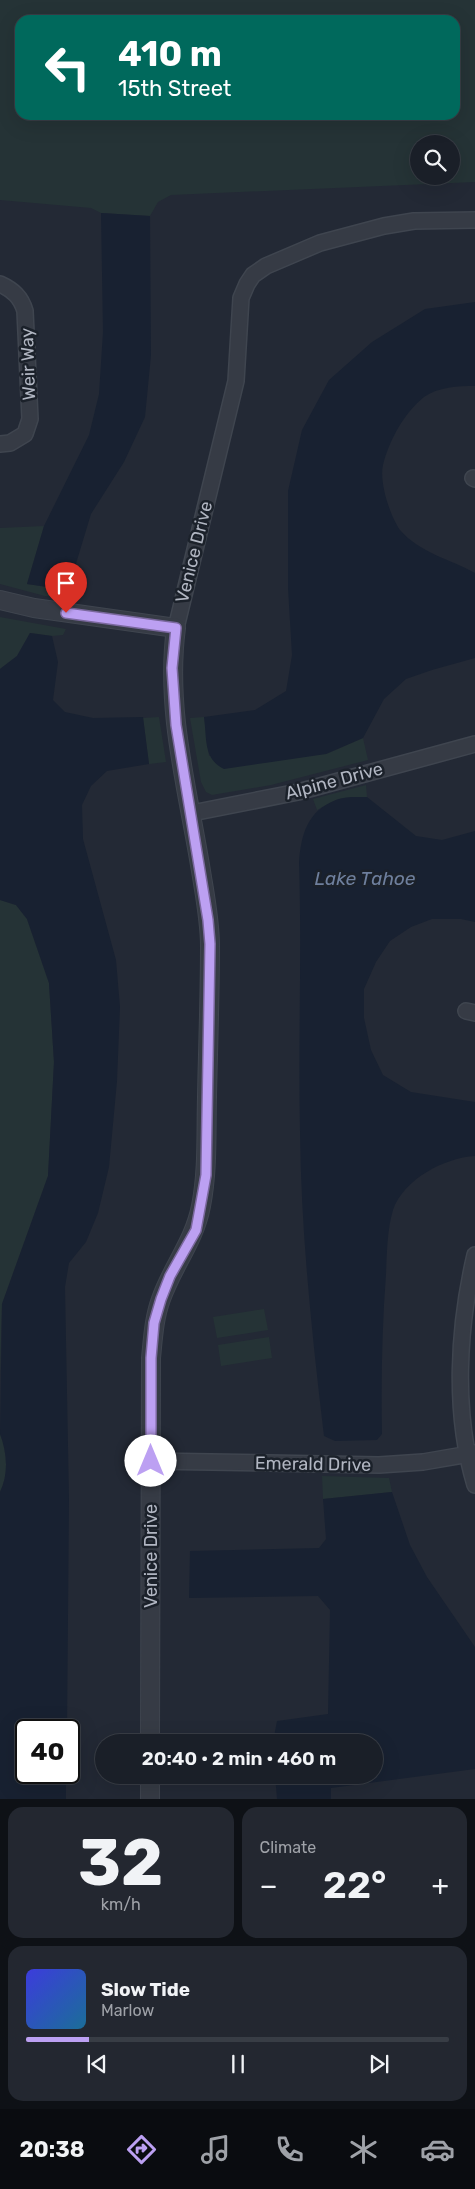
<!DOCTYPE html>
<html lang="en">
<head>
<meta charset="utf-8">
<style>
	:root { --surface:#1a1f28; --page:#232730; --text:#f1f3f6; --muted:#9fa2a8; --line:#383d45; --accent:#bca0f2 }
	body { margin:0; font-family:Rubik,sans-serif; background:var(--page); color:var(--text); height:100vh; display:flex; flex-direction:column; font-size:19px; white-space:nowrap }
	* { box-sizing:border-box; margin:0 }
	p { font-size:16px; color:var(--muted) }
	.icon { flex:none; width:28px; height:28px; fill:none; stroke:currentColor; stroke-width:2; stroke-linecap:round; stroke-linejoin:round }
	.map { position:relative; height:1799px; overflow:hidden }
	.drawer { display:flex; flex-direction:column; gap:8px; padding:8px; background:#0e1116; flex:1 }
	.drawer>* { flex:none }
	.top-card { position:absolute; left:15px; top:15px; width:445px; height:105px; border-radius:15px; box-shadow:0 5px 20px #0002,0 0 0 1px var(--line); background:#00695c; color:#fff; overflow:hidden }
	.tools { position:absolute; left:410px; top:135px; display:grid; gap:10px }
	.tools a { display:grid; place-items:center; width:50px; height:50px; border-radius:50%; background:var(--surface); box-shadow:0 5px 20px #0002,0 0 0 1px var(--line); font-size:25px }
	.speed { position:absolute; left:15px; top:1719px; display:flex; gap:10px; font-size:25px; font-weight:700; text-align:center }
	.speed>* { display:grid; place-content:center; width:65px; height:65px; border-radius:50%; background:var(--surface); box-shadow:0 5px 20px #0002,0 0 0 1px var(--line); line-height:1 }
	.speed .limit { border:2px solid #111; border-radius:8px; background:#fff; color:#111 }
	.pin { position:absolute; display:grid; place-items:center; width:42px; height:42px; color:#fff; margin:-51px -21px; border-radius:50% 50% 50% 0; rotate:-45deg; box-shadow:0 0 5px #0007 }
	.pin .icon { rotate:45deg }
	.me { position:absolute; width:55px; margin:-28px; rotate:0deg; stroke-linejoin:round; filter:drop-shadow(0 0 4px #0008) }
	.turn { display:flex; align-items:center; gap:18px; height:105px; padding:0 20px; font-size:22px }
	.turn .icon { width:65px; height:65px; stroke-width:2.5 }
	.turn b { display:block; font-size:35px; line-height:42px }
	.big { font-size:38px; font-weight:600; line-height:1.1 }
	.drawer .card { flex:1; display:flex; flex-direction:column; justify-content:center; gap:8px; min-width:0; padding:0 18px; border-radius:15px; background:var(--page) }
	.drawer .dial { align-items:center; gap:0 }
	.dial b { font-size:65px; line-height:1 }
	.song { display:flex; align-items:center; gap:15px }
	.cover { width:60px; height:60px; border-radius:8px; background:linear-gradient(135deg,hsl(240 70% 55%),hsl(200 70% 35%)) }
	.played { height:5px; border-radius:2px; background:linear-gradient(90deg,var(--accent) 15%,var(--line) 15%) }
	.keys { display:flex; justify-content:space-around; direction:ltr }
	.heat { display:flex; justify-content:space-between; align-items:center; font-size:28px; direction:ltr }
	.drawer .tiles { flex:1; display:grid; gap:8px; grid-template-columns:1fr 1fr }
	.card:last-child { grid-column:span 2 }
	.trip { position:absolute; left:95px; top:1734px; width:288px; height:50px; border-radius:25px; background:var(--surface); box-shadow:0 5px 20px #0002,0 0 0 1px var(--line); font-weight:600; line-height:50px; text-align:center }
	.tab-bar { display:flex; height:80px; justify-content:space-around; align-items:center; background:#0a0c10; color:var(--muted) }
	.tab-bar .icon { width:35px; height:35px }
	.tab-bar .current { color:var(--accent) }
	.tab-bar b { font-size:22px; color:var(--text) }
	.map>svg:first-child { display:block }
</style>
</head>
<body>
<div class="map">
<svg width="475" height="1799" viewBox="0 0 475 1799">
	<rect width="100%" height="100%" fill="#232935"/>
	<path fill="#253336" fill-rule="evenodd" d="M0 0H475V182L171 195 158 202 150 216 101 213 91 208 0 200ZM20 20H455V115H20ZM419 144H451V176H419Z
		M44 526 27 584 68 590 67 598 45 596 0 584V528Z
		M0 617 66 629 63 635 52 636 30 633 17 656 0 669Z
		M159 717 166 762 149 764 143 718Z
		M204 717 209 756 326 754 363 738 368 760 271 785 212 795 206 792 201 782 190 718Z
		M366 785 367 797 338 799 317 810 313 799Z
		M0 900 16 905 27 919 49 983 54 1062 48 1176 2 1304 0 1375Z
		M264 1309 268 1330 217 1338 213 1317Z
		M269 1337 272 1358 221 1366 218 1345Z
		M0 1434C7 1452 9 1474 0 1492Z
		M322 1476 389 1478 392 1492 323 1499Z"/>
	<path fill="#182131" d="M101 213 150 216 151 355 145 417 124 462 91 514 68 590 27 584 44 526 89 435 99 394 103 332Z
		M475 302V386C458 386 438 387 424 397 404 413 389 441 383 465 379 482 390 516 400 530 420 553 450 559 475 573V658L432 670 406 679 384 699 363 738 326 754 224 769C203 759 207 738 204 717L255 710 286 691 292 655 288 588V491L302 430 329 380 372 342 425 309Z
		M30 633 52 636 58 662 53 700 65 712 93 718 143 717 149 764 107 771 91 786 82 805 83 839 116 960 120 1007 117 1081 109 1167 98 1213 86 1242 69 1263 65 1287 69 1499 67 1730H26V1772L66 1773V1799H0V1492C9 1474 7 1452 0 1434L2 1304 48 1176 54 1062 49 983 27 919 16 905 0 900V669L17 656Z
		M367 797 416 836 442 840 475 831V922L461 919H432L411 927 390 941 376 962 364 989V1018L371 1050 383 1075 411 1092 475 1102V1156C444 1158 404 1179 393 1210 387 1230 387 1254 386 1274 382 1328 381 1381 382 1434L377 1440 335 1441 324 1436C312 1335 301 1233 300 1131 298 1041 302 952 299 863 301 835 307 811 336 800 345 796 358 797 367 797Z
		M392 1492 410 1545 427 1577 475 1647V1769L331 1788V1799H277L275 1775H374V1742H273L277 1721 328 1714 330 1610 318 1596 189 1598 190 1551 319 1548 326 1539 323 1499Z"/>
	<g fill="none" stroke-linecap="round" stroke-linejoin="round">
		<defs>
			<path id="minor" d="M0 284C13 290 21 297 25 311L30 419 25 434 10 443 0 444
				M473 478 475 479
				M176 628 236 381 241 298 247 284 253 275 266 266 320 243 384 226 414 221 475 220
				M192 813 298 792 475 744
				M466 1011 475 1013
				M475 1255C458 1328 453 1412 475 1485
				M151 1461 379 1465 423 1462 475 1453"/>
			<path id="tertiary" d="M0 600 34 608 176 628C165 710 188 790 201 871 205 896 210 921 210 946 210 996 208 1046 207 1097 206 1133 208 1170 201 1206 194 1242 173 1265 161 1299 154 1318 153 1338 151 1358L150 1742
				M150 1799V1775"/>
		</defs>
		<use href="#minor" stroke="#3f454f" stroke-width="18"/>
		<use href="#tertiary" stroke="#3f454f" stroke-width="20"/>
		<use href="#minor" stroke="#363b45" stroke-width="15"/>
		<use href="#tertiary" stroke="#363b45" stroke-width="18"/>
	</g>
	<g fill="none" stroke-linecap="round" stroke-linejoin="round">
		<defs>
			<path id="route" d="M66 613 176 628 172 668 176 725 208 920 210 944 206 1175 196 1230 170 1276 161 1299 154 1323 151 1358V1461"/>
		</defs>
		<use href="#route" stroke="#7a689d" stroke-width="12"/>
		<use href="#route" stroke="#bca0f2" stroke-width="9"/>
	</g>
	<g text-anchor="middle" stroke-width="5" stroke-linejoin="round" paint-order="stroke">
		<g font-size="18" fill="#b1b6c2" stroke="#1b212a">
			<text transform="translate(28 364) rotate(-92)" y="6">Weir Way</text>
			<text transform="translate(194 552) rotate(-76)" y="6">Venice Drive</text>
			<text transform="translate(334 781) rotate(-15)" y="6">Alpine Drive</text>
			<text transform="translate(313 1464) rotate(1)" y="6">Emerald Drive</text>
			<text transform="translate(151 1556) rotate(-90)" y="6">Venice Drive</text>
		</g>
		<g font-size="19" font-style="italic" fill="#6e7f9d" stroke="#1b212a">
			<text x="365" y="885">Lake Tahoe</text>
		</g>
	</g>
</svg>
<div class="tools">
<a><svg class="icon" aria-label="search" viewBox="0 0 24 24"><circle cx="10" cy="10" r="6"/><path d="M15 15l6 6"/></svg></a>
</div>
<div class="speed"><div class="limit">40</div></div>
<div class="pin" style="left:66px;top:613px;background:#d93025"><svg class="icon" aria-label="arrive" viewBox="0 0 24 24"><path d="M6 21V4h12l-3 4 3 4H6"/></svg></div>
<svg class="me" style="left:151px;top:1461px" viewBox="-20 -20 40 40"><circle r="19" fill="#fff"/><path d="M0-13L10 11 0 6-10 11z" fill="#bca0f2"/></svg>
<div class="trip">20:40 · 2 min · 460 m</div>
<div class="top-card">
<div class="turn"><svg class="icon" aria-label="left" viewBox="0 0 24 24"><path d="M17 20v-9H6M10 6l-5 5 5 5"/></svg><div><b>410 m</b>15th Street</div></div>
</div>
</div>
<section class="drawer">
<div class="tiles">
<div class="card dial"><b>32</b><p>km/h</p></div>
<div class="card"><p>Climate</p>
<div class="heat"><a>−</a><b class="big">22°</b><a>+</a></div>
</div>
<div class="card">
<div class="song"><i class="cover"></i><div><b>Slow Tide</b><p>Marlow</p></div></div>
<div class="played"></div>
<div class="keys"><svg class="icon" aria-label="previous" viewBox="0 0 24 24"><path d="M18 5L8 12l10 7zM5 5v14"/></svg><svg class="icon" aria-label="pause" viewBox="0 0 24 24"><path d="M8 5v14M16 5v14"/></svg><svg class="icon" aria-label="next" viewBox="0 0 24 24"><path d="M6 5l10 7-10 7zM19 5v14"/></svg></div>
</div>
</div>
</section>
<nav class="tab-bar">
<b>20:38</b>
<svg class="icon current" aria-label="directions" viewBox="0 0 24 24"><path d="M12 3l9 9-9 9-9-9zM9 14v-3h6M13 9l2 2-2 2"/></svg>
<svg class="icon" aria-label="music" viewBox="0 0 24 24"><path d="M9 18V5l10-2v13"/><circle cx="6" cy="18" r="3"/><circle cx="16" cy="16" r="3"/></svg>
<svg class="icon" aria-label="phone" viewBox="0 0 24 24"><path d="M5 4h4l2 5-3 2q2 4 5 5l2-3 5 2v4C11 20 4 13 5 4z"/></svg>
<svg class="icon" aria-label="climate" viewBox="0 0 24 24"><path d="M12 3v18M4 7l16 10M4 17L20 7"/></svg>
<svg class="icon" aria-label="car" viewBox="0 0 24 24"><path d="M5 17H2v-5l4-1 3-4h7l3 4 3 1v5h-3M9 17h6M6 11h13"/><circle cx="7" cy="17" r="2"/><circle cx="17" cy="17" r="2"/></svg>
</nav>
</body>
</html>
